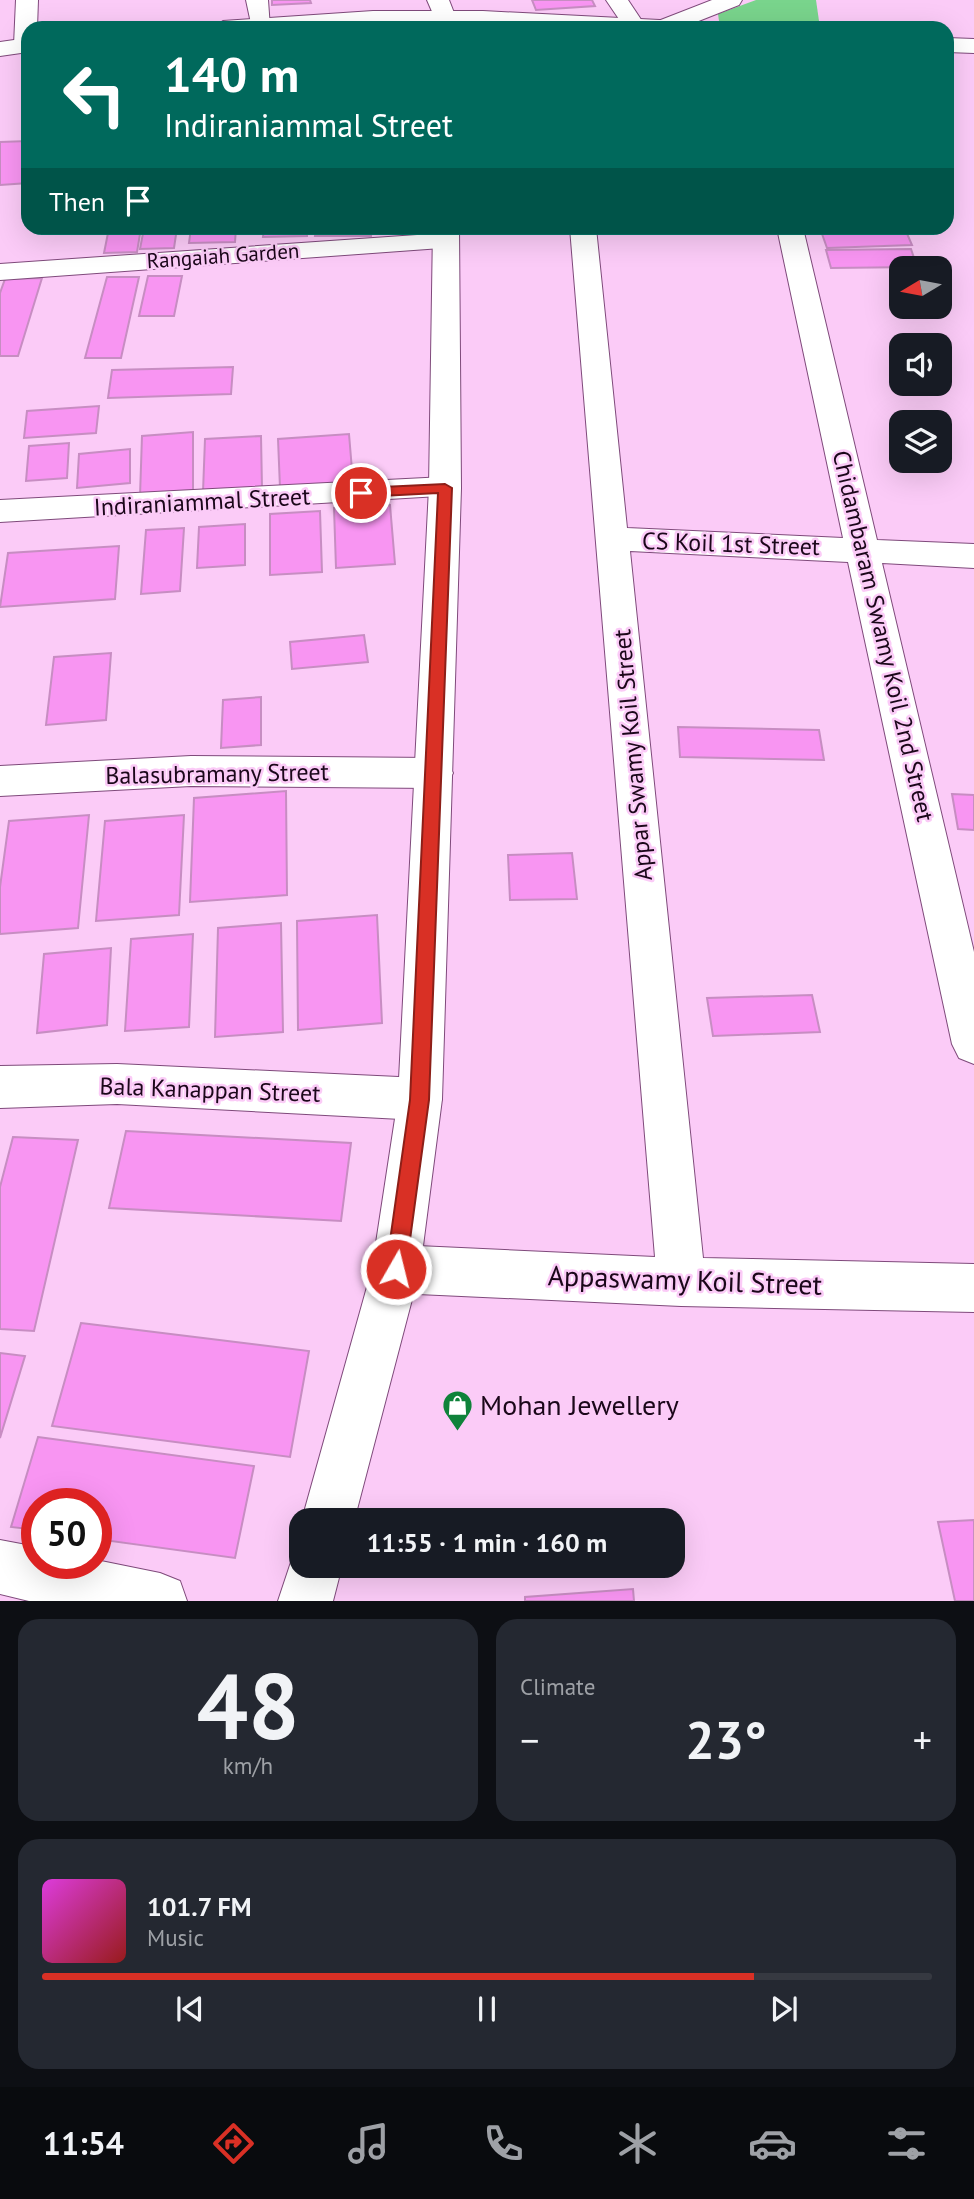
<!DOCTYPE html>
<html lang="en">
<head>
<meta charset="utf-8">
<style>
	:root { --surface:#171b24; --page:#242831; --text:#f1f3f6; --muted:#9ea1a6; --line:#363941; --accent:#d93025 }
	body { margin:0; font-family:"PT Sans",sans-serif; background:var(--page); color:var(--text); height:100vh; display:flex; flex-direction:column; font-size:26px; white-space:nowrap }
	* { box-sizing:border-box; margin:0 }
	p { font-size:23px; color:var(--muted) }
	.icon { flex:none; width:38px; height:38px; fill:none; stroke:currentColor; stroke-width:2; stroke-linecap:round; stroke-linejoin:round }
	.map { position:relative; height:1601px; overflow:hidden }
	.side { display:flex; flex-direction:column; gap:18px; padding:18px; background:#0d0f14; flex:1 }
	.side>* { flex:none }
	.banner { position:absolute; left:21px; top:21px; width:933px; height:214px; border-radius:21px; box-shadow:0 7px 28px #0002; background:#00695c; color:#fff; overflow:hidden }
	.needle { width:46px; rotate:260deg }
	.buttons { position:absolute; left:889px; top:256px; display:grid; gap:14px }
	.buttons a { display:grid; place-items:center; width:63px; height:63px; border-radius:14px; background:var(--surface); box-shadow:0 7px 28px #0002; font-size:35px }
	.speed { position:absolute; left:21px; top:1488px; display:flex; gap:14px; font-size:35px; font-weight:700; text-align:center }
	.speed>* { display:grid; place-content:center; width:91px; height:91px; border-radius:50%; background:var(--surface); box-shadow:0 7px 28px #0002; line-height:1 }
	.speed .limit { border:10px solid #d22; background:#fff; color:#111 }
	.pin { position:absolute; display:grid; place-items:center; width:60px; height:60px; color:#fff; margin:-30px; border:4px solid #fff; border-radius:50%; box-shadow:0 2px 7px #0007 }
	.me { position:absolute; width:77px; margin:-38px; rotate:8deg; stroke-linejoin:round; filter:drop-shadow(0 0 5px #0008) }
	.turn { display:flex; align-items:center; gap:24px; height:147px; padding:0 28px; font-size:32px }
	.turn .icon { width:91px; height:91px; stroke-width:2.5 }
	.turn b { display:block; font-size:49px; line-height:60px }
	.then { display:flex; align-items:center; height:66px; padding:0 28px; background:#0003; gap:14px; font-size:26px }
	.big { font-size:52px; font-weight:700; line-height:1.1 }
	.side .card { flex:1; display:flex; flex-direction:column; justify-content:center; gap:10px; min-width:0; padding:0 24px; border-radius:21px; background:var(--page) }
	.side .dial { align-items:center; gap:0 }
	.dial b { font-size:91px; line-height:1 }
	.song { display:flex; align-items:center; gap:21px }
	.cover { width:84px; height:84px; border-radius:10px; background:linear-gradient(135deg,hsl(300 70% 55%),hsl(0 70% 35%)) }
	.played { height:7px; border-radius:4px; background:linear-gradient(90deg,var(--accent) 80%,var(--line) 80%) }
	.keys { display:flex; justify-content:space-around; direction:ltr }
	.heat { display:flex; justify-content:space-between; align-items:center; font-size:38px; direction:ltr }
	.side .tiles { flex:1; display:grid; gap:18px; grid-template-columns:1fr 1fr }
	.card:last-child { grid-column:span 2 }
	.trip { position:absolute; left:289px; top:1508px; width:396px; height:70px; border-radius:21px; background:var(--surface); box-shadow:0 7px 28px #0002; font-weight:700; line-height:70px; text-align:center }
	.tab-bar { display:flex; height:112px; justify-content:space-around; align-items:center; background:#090b0e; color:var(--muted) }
	.tab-bar .icon { width:49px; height:49px }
	.tab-bar .active { color:var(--accent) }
	.tab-bar b { font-size:32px; color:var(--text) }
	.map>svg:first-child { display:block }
</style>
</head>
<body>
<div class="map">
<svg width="974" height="1601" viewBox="0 0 974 1601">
	<rect width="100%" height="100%" fill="#fbcbf7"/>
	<path fill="#79d48c" d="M756 0H816L820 28 741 27 719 21 718 14Z"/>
	<path fill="#f895f2" stroke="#c78dc2" stroke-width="2" d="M272 0H310L311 3 272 5Z
		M532 0H592L595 6 536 10Z
		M28 141V183L0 185V142Z
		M109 228H141L137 252 104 253Z
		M144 228H177L174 248 140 249Z
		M191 228H236L235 242 189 243Z
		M264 228H307V236L263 237Z
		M316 228H372L371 236H315Z
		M905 229 912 245 827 248 821 231Z
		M911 249 917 267 831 268 826 250Z
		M148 276H182L174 316H139Z
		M107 277H139L121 358H85Z
		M42 278 18 356H0V293L5 279Z
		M233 367 231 394 108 398 112 370Z
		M99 406 96 433 24 438 27 411Z
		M193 432V491L140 496 142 436Z
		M349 434 353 482 280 488 278 439Z
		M261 436 262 488 203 492 205 439Z
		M69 443 67 478 26 481 29 446Z
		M130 449V483L77 488 79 454Z
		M390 505 395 564 336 568 334 508Z
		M320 511 322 572 270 575V514Z
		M245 524V565L197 568 199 527Z
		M184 528 180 591 141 594 146 530Z
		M119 546 115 599 0 607 8 553Z
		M364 635 368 662 292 669 290 642Z
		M111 653 106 720 46 725 54 657Z
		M261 697V745L221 748 223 700Z
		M678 727 819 730 824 760 680 757Z
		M286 791 287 895 190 902 194 798Z
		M952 794 974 795V830L958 829Z
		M89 815 78 928 0 934V887L9 821Z
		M184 815 179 915 96 921 105 821Z
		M572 853 577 899 510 900 508 855Z
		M377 915 382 1023 298 1030 297 921Z
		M281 923 283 1032 215 1037 218 928Z
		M193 934 189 1027 125 1031 131 939Z
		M111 948 107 1025 37 1033 44 954Z
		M812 995 820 1032 713 1036 707 998Z
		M126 1131 351 1143 341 1221 109 1208Z
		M13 1137 78 1140 34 1331 0 1329V1187Z
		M81 1323 309 1351 290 1457 52 1426Z
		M0 1353 25 1356 0 1438Z
		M38 1437 254 1466 235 1558 96 1539V1503H37V1530L11 1527Z
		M974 1520V1601H955L938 1522Z
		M633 1589 634 1601H525V1597Z"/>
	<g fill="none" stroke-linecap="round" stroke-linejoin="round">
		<defs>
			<path id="minor" d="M16 0H38L37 28H28V51L25 52 14 45Z
				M246 0H268L270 28H252Z
				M427 0H449L456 18 453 23H437Z
				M606 0H628L644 24 641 28H625Z
				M712 0H742L739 5 681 28H650L653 23Z
				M570 228H596L627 528 843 538 777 228H803L877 540 974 544V568L882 563 974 952V1064L959 1058 952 1044 848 562 630 551 703 1258 974 1264V1312L681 1306 396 1293 379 1286 372 1269 379 1252 396 1245 655 1257Z
				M446 233 455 235 459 241 455 247 0 280V264Z
				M445 477 456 481 461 488 456 495 0 522V500Z
				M191 756 434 758 447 762 453 773 447 784 434 788 191 786 0 796V766Z
				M117 1064 420 1078 436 1084 442 1099 436 1114 420 1120 117 1104 0 1108V1066Z
				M0 1540 37 1547V1563H96V1560L160 1573 180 1581 187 1601H29L0 1594Z"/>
			<path id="major" d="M373 11H483L679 21 690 28 483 25 212 28 223 21Z
				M28 38V52L0 56V42Z
				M947 38 974 39V53L947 52Z
				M433 228H459L461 488 442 1099 420 1269 354 1521 301 1523 372 1269 398 1099 429 488Z
				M301 1545V1566H342L333 1601H278L296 1547Z"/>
		</defs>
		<use href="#minor" stroke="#7f4a7b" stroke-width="2"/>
		<use href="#major" stroke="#7f4a7b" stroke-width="2"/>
		<use href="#minor" fill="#fff" fill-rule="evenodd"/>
		<use href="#major" fill="#fff" fill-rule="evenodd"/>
	</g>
	<path fill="#d93025" stroke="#8d1f18" stroke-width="2" d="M445 484 452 488 429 1100 406 1269 403 1276 396 1279 389 1276 386 1269 410 1100 438 493 361 497 355 493 361 488Z"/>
	<defs>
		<symbol id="shop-pin" viewBox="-11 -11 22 30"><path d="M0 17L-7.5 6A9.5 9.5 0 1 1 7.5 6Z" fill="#0f823a" stroke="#fbcbf7"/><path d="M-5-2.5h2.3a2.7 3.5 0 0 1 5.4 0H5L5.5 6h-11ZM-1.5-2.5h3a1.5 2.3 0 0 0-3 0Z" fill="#fff"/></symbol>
	</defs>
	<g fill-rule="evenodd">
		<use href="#shop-pin" x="440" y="1388" width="35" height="47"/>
	</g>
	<g text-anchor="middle" stroke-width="5" stroke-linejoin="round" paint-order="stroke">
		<g font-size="21" fill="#1b071a" stroke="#fbcbf7">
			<text transform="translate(223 256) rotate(-4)" y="7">Rangaiah Garden</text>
		</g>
		<g font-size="24" fill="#1b071a" stroke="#fbcbf7">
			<text transform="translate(202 502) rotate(-3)" y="8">Indiraniammal Street</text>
			<text transform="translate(731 544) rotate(2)" y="8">CS Koil 1st Street</text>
			<text transform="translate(883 636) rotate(77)" y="8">Chidambaram Swamy Koil 2nd Street</text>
			<text transform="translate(633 755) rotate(-95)" y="8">Appar Swamy Koil Street</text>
			<text transform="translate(217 774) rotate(-1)" y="8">Balasubramany Street</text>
			<text transform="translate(210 1090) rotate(2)" y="8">Bala Kanappan Street</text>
		</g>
		<g font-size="28" fill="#1b071a" stroke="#fbcbf7">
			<text transform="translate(685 1280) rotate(2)" y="10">Appaswamy Koil Street</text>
		</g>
		<g font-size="28" fill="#1b071a" stroke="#fbcbf7" text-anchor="start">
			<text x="480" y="1415">Mohan Jewellery</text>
		</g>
	</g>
</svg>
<div class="buttons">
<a><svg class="needle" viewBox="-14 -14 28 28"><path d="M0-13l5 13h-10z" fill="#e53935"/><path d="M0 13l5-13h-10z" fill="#9ea1a6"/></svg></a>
<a><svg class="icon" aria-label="sound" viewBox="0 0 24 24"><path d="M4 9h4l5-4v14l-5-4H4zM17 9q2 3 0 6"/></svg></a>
<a><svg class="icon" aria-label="layers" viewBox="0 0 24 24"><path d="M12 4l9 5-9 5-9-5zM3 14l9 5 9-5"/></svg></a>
</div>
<div class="speed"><div class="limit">50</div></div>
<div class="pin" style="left:361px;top:493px;background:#d93025"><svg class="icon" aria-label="arrive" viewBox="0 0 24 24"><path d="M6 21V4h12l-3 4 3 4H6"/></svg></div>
<svg class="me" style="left:396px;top:1269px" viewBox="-20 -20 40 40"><circle r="17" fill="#d93025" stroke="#fff" stroke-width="3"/><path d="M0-11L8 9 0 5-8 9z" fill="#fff"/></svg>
<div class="trip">11:55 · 1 min · 160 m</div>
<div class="banner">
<div class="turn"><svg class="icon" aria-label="left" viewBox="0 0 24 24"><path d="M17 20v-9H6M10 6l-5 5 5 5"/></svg><div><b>140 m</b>Indiraniammal Street</div></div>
<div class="then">Then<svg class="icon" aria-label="arrive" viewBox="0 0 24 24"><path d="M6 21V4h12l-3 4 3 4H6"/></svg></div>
</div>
</div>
<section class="side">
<div class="tiles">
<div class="card dial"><b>48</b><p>km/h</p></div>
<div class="card"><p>Climate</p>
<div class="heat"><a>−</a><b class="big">23°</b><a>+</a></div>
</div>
<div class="card">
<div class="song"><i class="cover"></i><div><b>101.7 FM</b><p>Music</p></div></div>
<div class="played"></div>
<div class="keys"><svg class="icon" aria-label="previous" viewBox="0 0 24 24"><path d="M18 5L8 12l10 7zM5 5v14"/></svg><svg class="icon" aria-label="pause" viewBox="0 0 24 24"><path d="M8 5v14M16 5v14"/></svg><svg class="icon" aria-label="next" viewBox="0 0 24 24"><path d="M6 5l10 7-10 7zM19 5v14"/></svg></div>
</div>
</div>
</section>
<nav class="tab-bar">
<b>11:54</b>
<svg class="icon active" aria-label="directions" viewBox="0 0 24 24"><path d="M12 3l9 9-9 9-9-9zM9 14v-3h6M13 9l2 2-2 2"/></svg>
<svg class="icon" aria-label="music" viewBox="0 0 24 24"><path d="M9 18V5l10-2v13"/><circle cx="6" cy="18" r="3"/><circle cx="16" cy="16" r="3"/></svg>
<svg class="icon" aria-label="phone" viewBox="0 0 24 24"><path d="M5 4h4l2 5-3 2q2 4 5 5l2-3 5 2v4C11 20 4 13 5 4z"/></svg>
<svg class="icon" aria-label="climate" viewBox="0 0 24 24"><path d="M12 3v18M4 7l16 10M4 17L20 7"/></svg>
<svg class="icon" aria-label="car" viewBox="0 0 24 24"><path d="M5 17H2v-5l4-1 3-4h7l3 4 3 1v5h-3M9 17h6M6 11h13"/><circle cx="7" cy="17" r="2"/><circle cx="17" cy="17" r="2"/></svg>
<svg class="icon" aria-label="filters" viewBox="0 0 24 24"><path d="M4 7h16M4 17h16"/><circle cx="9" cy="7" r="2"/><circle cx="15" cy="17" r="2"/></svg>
</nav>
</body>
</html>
